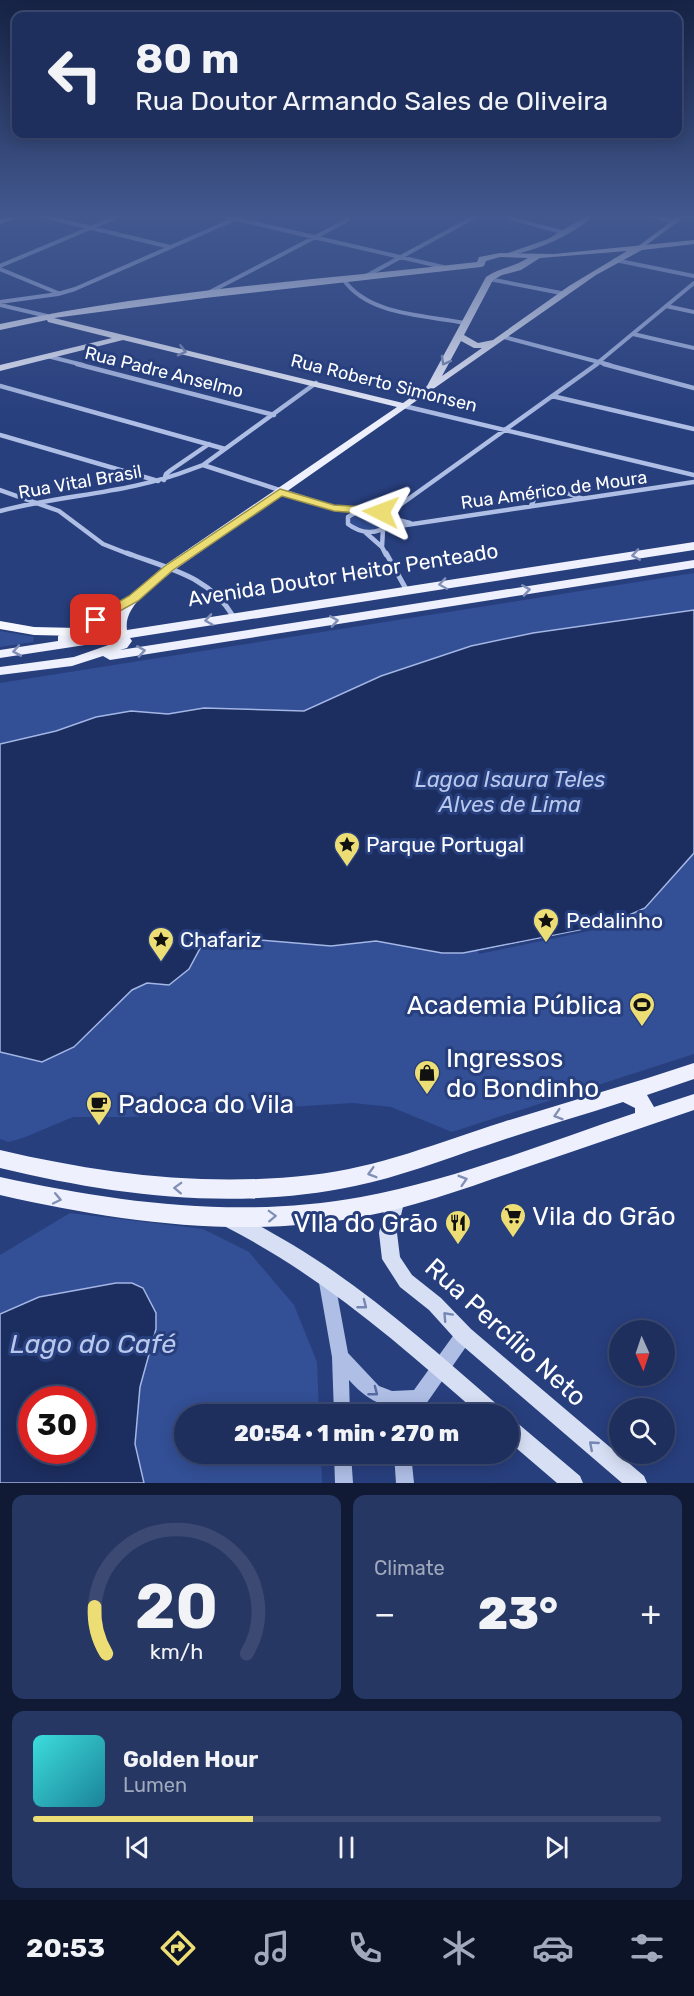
<!DOCTYPE html>
<html lang="en">
<head>
<meta charset="utf-8">
<style>
	:root { --surface:#1e2f5e; --page:#263764; --text:#f1f3f6; --muted:#a1a9bc; --line:#3c4a73; --accent:#ecde74 }
	body { margin:0; font-family:Rubik,sans-serif; background:var(--page); color:var(--text); height:100vh; display:flex; flex-direction:column; font-size:22px; white-space:nowrap }
	* { box-sizing:border-box; margin:0 }
	p { font-size:20px; color:var(--muted) }
	.icon { flex:none; width:33px; height:33px; fill:none; stroke:currentColor; stroke-width:2; stroke-linecap:round; stroke-linejoin:round }
	.map { position:relative; height:1483px; overflow:hidden }
	.side { display:flex; flex-direction:column; gap:12px; padding:12px; background:#101a34; flex:1 }
	.side>* { flex:none }
	.guide { position:absolute; left:12px; top:12px; width:670px; height:126px; border-radius:12px; box-shadow:0 3px 15px #0003,0 0 0 2px var(--line); background:#1e2f5e; color:var(--text); overflow:hidden }
	.needle { width:39px; rotate:177deg }
	.tools { position:absolute; left:609px; top:1320px; display:grid; gap:12px }
	.tools a { display:grid; place-items:center; width:66px; height:66px; border-radius:50%; background:var(--surface); box-shadow:0 3px 15px #0003,0 0 0 2px var(--line); font-size:30px }
	.speed { position:absolute; left:18px; top:1386px; display:flex; gap:12px; font-size:30px; font-weight:700; text-align:center }
	.speed>* { display:grid; place-content:center; width:78px; height:78px; border-radius:50%; background:var(--surface); box-shadow:0 3px 15px #0003,0 0 0 2px var(--line); line-height:1 }
	.speed .limit { border:9px solid #d22; background:#fff; color:#111 }
	.pin { position:absolute; display:grid; place-items:center; width:51px; height:51px; color:#fff; margin:-26px; border-radius:12px; box-shadow:0 3px 9px #0006 }
	.me { position:absolute; width:66px; margin:-33px; rotate:273deg; stroke-linejoin:round; filter:drop-shadow(0 0 4px #0008) }
	.turn { display:flex; align-items:center; gap:21px; height:126px; padding:0 24px; font-size:27px }
	.turn .icon { width:78px; height:78px; stroke-width:2.5 }
	.turn b { display:block; font-size:42px; line-height:51px }
	.big { font-size:45px; font-weight:800; line-height:1.1 }
	.side .card { flex:1; display:flex; flex-direction:column; justify-content:center; gap:9px; min-width:0; padding:0 21px; border-radius:12px; background:var(--page) }
	.side .dial { align-items:center; gap:0 }
	.dial svg { height:156px; overflow:visible; fill:none; stroke:var(--line); stroke-width:7; stroke-linecap:round; text-anchor:middle }
	.dial text { fill:var(--text); stroke:none }
	.song { display:flex; align-items:center; gap:18px }
	.cover { width:72px; height:72px; border-radius:9px; background:linear-gradient(135deg,hsl(180 70% 55%),hsl(190 70% 35%)) }
	.played { height:6px; border-radius:3px; background:linear-gradient(90deg,var(--accent) 35%,var(--line) 35%) }
	.keys { display:flex; justify-content:space-around; direction:ltr }
	.heat { display:flex; justify-content:space-between; align-items:center; font-size:33px; direction:ltr }
	.side .tiles { flex:1; display:grid; gap:12px; grid-template-columns:1fr 1fr }
	.card:last-child { grid-column:span 2 }
	.trip { position:absolute; left:174px; top:1404px; width:345px; height:60px; border-radius:30px; background:var(--surface); box-shadow:0 3px 15px #0003,0 0 0 2px var(--line); font-weight:800; line-height:60px; text-align:center }
	.dock { display:flex; height:96px; justify-content:space-around; align-items:center; background:#0c1326; color:var(--muted) }
	.dock .icon { width:42px; height:42px }
	.dock .active { color:var(--accent) }
	.dock b { font-size:27px; color:var(--text) }
	.map>svg:first-child { display:block }
</style>
</head>
<body>
<div class="map">
<svg width="694" height="1483" viewBox="0 0 694 1483">
	<rect width="100%" height="100%" fill="#283f7e"/>
	<path fill="#334f95" fill-rule="evenodd" d="M367 511 380 513 387 519 386 525C374 531 365 530 353 526L350 520 356 514Z
		M694 573V1054L452 1132 391 1107 353 1103 130 1117H73L23 1138 8 1142 0 1139V683Z
		M0 631 34 637 33 642 0 647Z
		M70 1213 203 1229 249 1252 294 1305 317 1362 319 1414H184V1454H321L322 1483H0V1255ZM32 1400H82V1450H32Z"/>
	<path fill="#1c2d5f" stroke="#a3b6e5" stroke-width="1.5" fill-rule="evenodd" d="M694 610V853L645 908 607 925 463 953H442L376 941 331 946 223 937 203 943 189 969 169 985 147 983 132 990 74 1047 42 1062 0 1052V744L56 731 96 717 131 711 168 714 204 708 304 711 381 676 471 646 533 633Z
		M116 1283H132L143 1288 156 1313V1329L140 1387 135 1444 144 1483H0V1314L39 1297ZM32 1400H82V1450H32Z"/>
	<path fill="#283f7e" d="M607 925 608 927 479 954 478 951Z"/>
	<g fill="none" stroke-linecap="round" stroke-linejoin="round">
		<path stroke="#aebee5" stroke-width="4" d="M38 215 170 247
			M219 215 443 267
			M499 215 565 233
			M648 215 675 222
			M681 217 694 216
			M615 260 694 276
			M0 266 121 215
			M0 269 58 293
			M366 276 478 215
			M343 279C369 316 425 315 465 323
			M489 279 561 293
			M206 294 346 221 349 215
			M0 302 58 294 75 289 244 215
			M0 305 47 316
			M666 306 694 312
			M633 334 694 348
			M504 337 610 365
			M47 356 83 365
			M595 365 694 283"/>
		<path stroke="#aebee5" stroke-width="4.5" d="M77 364 274 415
			M604 364 694 388
			M0 386 225 449
			M552 396 694 429
			M404 406 694 475
			M0 435 158 481
			M203 465 334 508 358 511
			M164 480 166 474 171 470 209 444
			M0 490 59 511 103 544 131 555
			M531 506C540 482 562 491 581 498
			M369 510 381 512 389 517 390 524C377 535 361 534 348 524V517L358 511Z
			M378 510 400 505
			M0 511C65 494 128 494 192 469L203 465 316 383
			M389 517 400 505 597 364
			M390 518 410 523
			M386 528 694 482
			M365 532 382 547 386 555
			M382 547 383 529"/>
		<path stroke="#aebee5" stroke-width="5" d="M127 553C169 569 209 576 233 616
			M386 553 406 589"/>
		<path fill="#aebee5" fill-rule="evenodd" d="M326 1270 332 1272 334 1277 348 1353 379 1386 392 1391 414 1390 458 1329 464 1327 470 1329 472 1335 470 1341 419 1414H402L404 1408C380 1407 365 1398 349 1380L350 1414H334L332 1357 318 1277 320 1272Z
			M334 1454H351L353 1483H335Z
			M394 1454H411L414 1483H396Z"/>
		<path fill="#d7dff5" fill-rule="evenodd" d="M16 215H26L0 224V220Z
			M588 215H595C570 237 537 250 505 257L502 255 548 239Z
			M680 215H687L641 249H637V247Z
			M396 1190 402 1193 405 1198 397 1233 400 1257 412 1275 441 1298 471 1329 644 1476 647 1483H622L457 1341 429 1310 400 1287 382 1259 379 1233 387 1198 390 1193Z
			M232 1213C253 1221 274 1234 293 1245 368 1290 434 1350 500 1407L503 1414H479C398 1343 323 1277 226 1227L223 1221 226 1215Z
			M508 1418 515 1421 580 1476 583 1483H557L508 1441Z"/>
		<path fill="#eef1fd" fill-rule="evenodd" d="M694 240V244L642 250 596 275 173 571C156 585 123 605 127 630L694 542V550L130 638 132 641 127 648 120 650 694 560V568L110 660 103 656 72 666 0 675V667L74 657 117 642 118 640 0 658V650L58 641V636L129 597 165 565 397 407 123 340 0 371V365L112 338 48 322 47 320 0 330V324C156 290 318 280 477 262L479 257 500 253 554 254ZM627 251 569 286 493 340 478 343 464 335 493 280 502 275 521 270 540 258ZM500 257 528 258C514 267 499 268 486 277L427 386 403 403 54 318 205 298 481 267 484 266 486 261ZM461 341 474 348H482L442 376ZM116 614 113 620 114 632 74 638Z
			M694 1063V1079L647 1095 654 1107 694 1094V1110C639 1129 585 1147 530 1166 475 1185 419 1206 361 1217 240 1239 119 1222 0 1195V1177C119 1203 240 1219 361 1197 455 1180 545 1143 635 1113V1108L623 1102C577 1117 531 1130 485 1146 442 1160 399 1177 355 1186 236 1211 116 1196 0 1168V1150C102 1174 206 1187 311 1175 377 1168 440 1142 503 1122 567 1102 631 1084 694 1063Z"/>
		<path fill="#f6f8fe" fill-rule="evenodd" d="M0 621 34 627 122 629 129 633 122 637 34 635 0 629Z"/>
	</g>
	<defs><path id="oneway-chevron" d="M-2-3.5L2.5 0L-2 3.5" fill="none" stroke-width="1.6" stroke-linecap="round" stroke-linejoin="round" transform="scale(1.5)"/></defs>
	<g stroke="#818fb7">
		<use href="#oneway-chevron" transform="translate(182 351) rotate(14)"/>
		<use href="#oneway-chevron" transform="translate(445 361) rotate(119)"/>
		<use href="#oneway-chevron" transform="translate(636 555) rotate(171)"/>
		<use href="#oneway-chevron" transform="translate(443 584) rotate(172)"/>
		<use href="#oneway-chevron" transform="translate(526 590) rotate(-9)"/>
		<use href="#oneway-chevron" transform="translate(209 620) rotate(171)"/>
		<use href="#oneway-chevron" transform="translate(334 621) rotate(-9)"/>
		<use href="#oneway-chevron" transform="translate(17 651) rotate(170)"/>
		<use href="#oneway-chevron" transform="translate(141 651) rotate(-9)"/>
		<use href="#oneway-chevron" transform="translate(558 1115) rotate(163)"/>
		<use href="#oneway-chevron" transform="translate(372 1173) rotate(164)"/>
		<use href="#oneway-chevron" transform="translate(463 1180) rotate(-17)"/>
		<use href="#oneway-chevron" transform="translate(178 1188) rotate(-178)"/>
		<use href="#oneway-chevron" transform="translate(57 1199) rotate(12)"/>
		<use href="#oneway-chevron" transform="translate(272 1216) rotate(-2)"/>
	</g>
	<g stroke="#7787b4">
		<use href="#oneway-chevron" transform="translate(363 1305) rotate(38)"/>
		<use href="#oneway-chevron" transform="translate(447 1316) rotate(-133)"/>
		<use href="#oneway-chevron" transform="translate(593 1445) rotate(-139)"/>
	</g>
	<use stroke="#576ba2" href="#oneway-chevron" transform="translate(374 1392) rotate(38)"/>
	<linearGradient id="sky" x2="0" y2="1"><stop stop-color="#162345"/><stop offset="0.51" stop-color="#42588f"/><stop offset="1" stop-color="#42588f" stop-opacity="0"/></linearGradient>
	<rect width="694" height="423" fill="url(#sky)"/>
	<path fill="#ecde74" stroke="#99904b" stroke-width="1.5" d="M280 489 334 505 381 508 386 512 381 515 334 511 282 496 173 570 138 601 100 622H92V617L129 596 165 566Z"/>
	<defs>
		<symbol id="sight-pin" viewBox="-11 -11 22 30"><path d="M0 17L-7.5 6A9.5 9.5 0 1 1 7.5 6Z" fill="#ecde74" stroke="#283f7e"/><path d="M0-6L1.8-2.2L6-1.7L2.9 1.2L3.7 5.4L0 3.3L-3.7 5.4L-2.9 1.2L-6-1.7L-1.8-2.2Z" fill="#111"/></symbol>
		<symbol id="stadium-pin" viewBox="-11 -11 22 30"><path d="M0 17L-7.5 6A9.5 9.5 0 1 1 7.5 6Z" fill="#ecde74" stroke="#283f7e"/><path d="M0-5a6.5 5 0 1 0 0 10a6.5 5 0 1 0 0-10ZM-3.5-1.8h7v3.6h-7Z" fill="#111"/></symbol>
		<symbol id="shop-pin" viewBox="-11 -11 22 30"><path d="M0 17L-7.5 6A9.5 9.5 0 1 1 7.5 6Z" fill="#ecde74" stroke="#283f7e"/><path d="M-5-2.5h2.3a2.7 3.5 0 0 1 5.4 0H5L5.5 6h-11ZM-1.5-2.5h3a1.5 2.3 0 0 0-3 0Z" fill="#111"/></symbol>
		<symbol id="cafe-pin" viewBox="-11 -11 22 30"><path d="M0 17L-7.5 6A9.5 9.5 0 1 1 7.5 6Z" fill="#ecde74" stroke="#283f7e"/><path d="M-5.5-4.5H6V0H3Q3 3.5 0 3.5H-2.5Q-5.5 3.5-5.5 0ZM3-3.2v2h1.7v-2ZM-6 4.5H4V6H-6Z" fill="#111"/></symbol>
		<symbol id="supermarket-pin" viewBox="-11 -11 22 30"><path d="M0 17L-7.5 6A9.5 9.5 0 1 1 7.5 6Z" fill="#ecde74" stroke="#283f7e"/><path d="M-6-5.5h2.5l.6 2H6L4.5 2H-2.5L-4.4-4H-6ZM-1.5 3.2a1.3 1.3 0 1 0 .1 0ZM3 3.2a1.3 1.3 0 1 0 .1 0Z" fill="#111"/></symbol>
		<symbol id="restaurant-pin" viewBox="-11 -11 22 30"><path d="M0 17L-7.5 6A9.5 9.5 0 1 1 7.5 6Z" fill="#ecde74" stroke="#283f7e"/><path d="M-5-6h1v4h1v-4h1v4h1v-4h1v5L-1.5 .5V6h-2V.5L-5-1ZM5-6V6H3V1.5H1.5Q1.5-4 5-6Z" fill="#111"/></symbol>
	</defs>
	<g fill-rule="evenodd">
		<use href="#sight-pin" x="332" y="830" width="30" height="40"/>
		<use href="#sight-pin" x="531" y="906" width="30" height="40"/>
		<use href="#sight-pin" x="146" y="925" width="30" height="40"/>
		<use href="#stadium-pin" x="627" y="990" width="30" height="40"/>
		<use href="#shop-pin" x="412" y="1058" width="30" height="40"/>
		<use href="#cafe-pin" x="84" y="1089" width="30" height="40"/>
		<use href="#supermarket-pin" x="498" y="1201" width="30" height="40"/>
		<use href="#restaurant-pin" x="443" y="1208" width="30" height="40"/>
	</g>
	<g text-anchor="middle" stroke-width="6" stroke-linejoin="round" paint-order="stroke">
		<g font-size="18" fill="#fff" stroke="#283f7e">
			<text transform="translate(164 372) rotate(14)" y="6">Rua Padre Anselmo</text>
			<text transform="translate(384 383) rotate(14)" y="6">Rua Roberto Simonsen</text>
			<text transform="translate(80 482) rotate(-10)" y="6">Rua Vital Brasil</text>
			<text transform="translate(554 490) rotate(-8)" y="6">Rua Américo de Moura</text>
		</g>
		<g font-size="21" fill="#fff" stroke="#283f7e">
			<text transform="translate(343 575) rotate(-9)" y="7">Avenida Doutor Heitor Penteado</text>
		</g>
		<g font-size="21" fill="#fff" stroke="#283f7e" text-anchor="start">
			<text x="366" y="852">Parque Portugal</text>
			<text x="566" y="928">Pedalinho</text>
			<text x="180" y="947">Chafariz</text>
		</g>
		<g font-size="22" font-style="italic" fill="#b9c8ec" stroke="#283f7e">
			<text x="510" y="787">Lagoa Isaura Teles<tspan x="510" dy="25">Alves de Lima</tspan></text>
		</g>
		<g font-size="26" fill="#fff" stroke="#283f7e" text-anchor="start">
			<text x="622" y="1014" text-anchor="end">Academia Pública</text>
			<text x="446" y="1067">Ingressos<tspan x="446" dy="30">do Bondinho</tspan></text>
			<text x="118" y="1113">Padoca do Vila</text>
			<text x="532" y="1225">Vila do Grão</text>
			<text x="438" y="1232" text-anchor="end">VIla do Grão</text>
		</g>
		<g font-size="26" fill="#fff" stroke="#283f7e">
			<text transform="translate(506 1332) rotate(42)" y="9">Rua Percílio Neto</text>
		</g>
		<g font-size="27" font-style="italic" fill="#b9c8ec" stroke="#283f7e">
			<text x="93" y="1353">Lago do Café</text>
		</g>
	</g>
</svg>
<div class="tools">
<a><svg class="needle" viewBox="-14 -14 28 28"><path d="M0-13l5 13h-10z" fill="#e53935"/><path d="M0 13l5-13h-10z" fill="#a1a9bc"/></svg></a>
<a><svg class="icon" aria-label="search" viewBox="0 0 24 24"><circle cx="10" cy="10" r="6"/><path d="M15 15l6 6"/></svg></a>
</div>
<div class="speed"><div class="limit">30</div></div>
<div class="pin" style="left:96px;top:620px;background:#d93025"><svg class="icon" aria-label="arrive" viewBox="0 0 24 24"><path d="M6 21V4h12l-3 4 3 4H6"/></svg></div>
<svg class="me" style="left:381px;top:512px" viewBox="-20 -20 40 40"><path d="M0-17L14 15 0 8-14 15z" fill="#ecde74" stroke="#fff" stroke-width="4"/></svg>
<div class="trip">20:54 · 1 min · 270 m</div>
<div class="guide">
<div class="turn"><svg class="icon" aria-label="left" viewBox="0 0 24 24"><path d="M17 20v-9H6M10 6l-5 5 5 5"/></svg><div><b>80 m</b>Rua Doutor Armando Sales de Oliveira</div></div>
</div>
</div>
<section class="side">
<div class="tiles">
<div class="card dial"><svg viewBox="0 0 100 80">
<path d="M14 69A42 42 0 1 1 86 69"/>
<path d="M14 69A42 42 0 0 1 8 45" stroke="#ecde74"/>
<text x="50" y="56" font-size="32" font-weight="700">20</text>
<text x="50" y="72" font-size="11">km/h</text>
</svg></div>
<div class="card"><p>Climate</p>
<div class="heat"><a>−</a><b class="big">23°</b><a>+</a></div>
</div>
<div class="card">
<div class="song"><i class="cover"></i><div><b>Golden Hour</b><p>Lumen</p></div></div>
<div class="played"></div>
<div class="keys"><svg class="icon" aria-label="previous" viewBox="0 0 24 24"><path d="M18 5L8 12l10 7zM5 5v14"/></svg><svg class="icon" aria-label="pause" viewBox="0 0 24 24"><path d="M8 5v14M16 5v14"/></svg><svg class="icon" aria-label="next" viewBox="0 0 24 24"><path d="M6 5l10 7-10 7zM19 5v14"/></svg></div>
</div>
</div>
</section>
<nav class="dock">
<b>20:53</b>
<svg class="icon active" aria-label="directions" viewBox="0 0 24 24"><path d="M12 3l9 9-9 9-9-9zM9 14v-3h6M13 9l2 2-2 2"/></svg>
<svg class="icon" aria-label="music" viewBox="0 0 24 24"><path d="M9 18V5l10-2v13"/><circle cx="6" cy="18" r="3"/><circle cx="16" cy="16" r="3"/></svg>
<svg class="icon" aria-label="phone" viewBox="0 0 24 24"><path d="M5 4h4l2 5-3 2q2 4 5 5l2-3 5 2v4C11 20 4 13 5 4z"/></svg>
<svg class="icon" aria-label="climate" viewBox="0 0 24 24"><path d="M12 3v18M4 7l16 10M4 17L20 7"/></svg>
<svg class="icon" aria-label="car" viewBox="0 0 24 24"><path d="M5 17H2v-5l4-1 3-4h7l3 4 3 1v5h-3M9 17h6M6 11h13"/><circle cx="7" cy="17" r="2"/><circle cx="17" cy="17" r="2"/></svg>
<svg class="icon" aria-label="filters" viewBox="0 0 24 24"><path d="M4 7h16M4 17h16"/><circle cx="9" cy="7" r="2"/><circle cx="15" cy="17" r="2"/></svg>
</nav>
</body>
</html>
